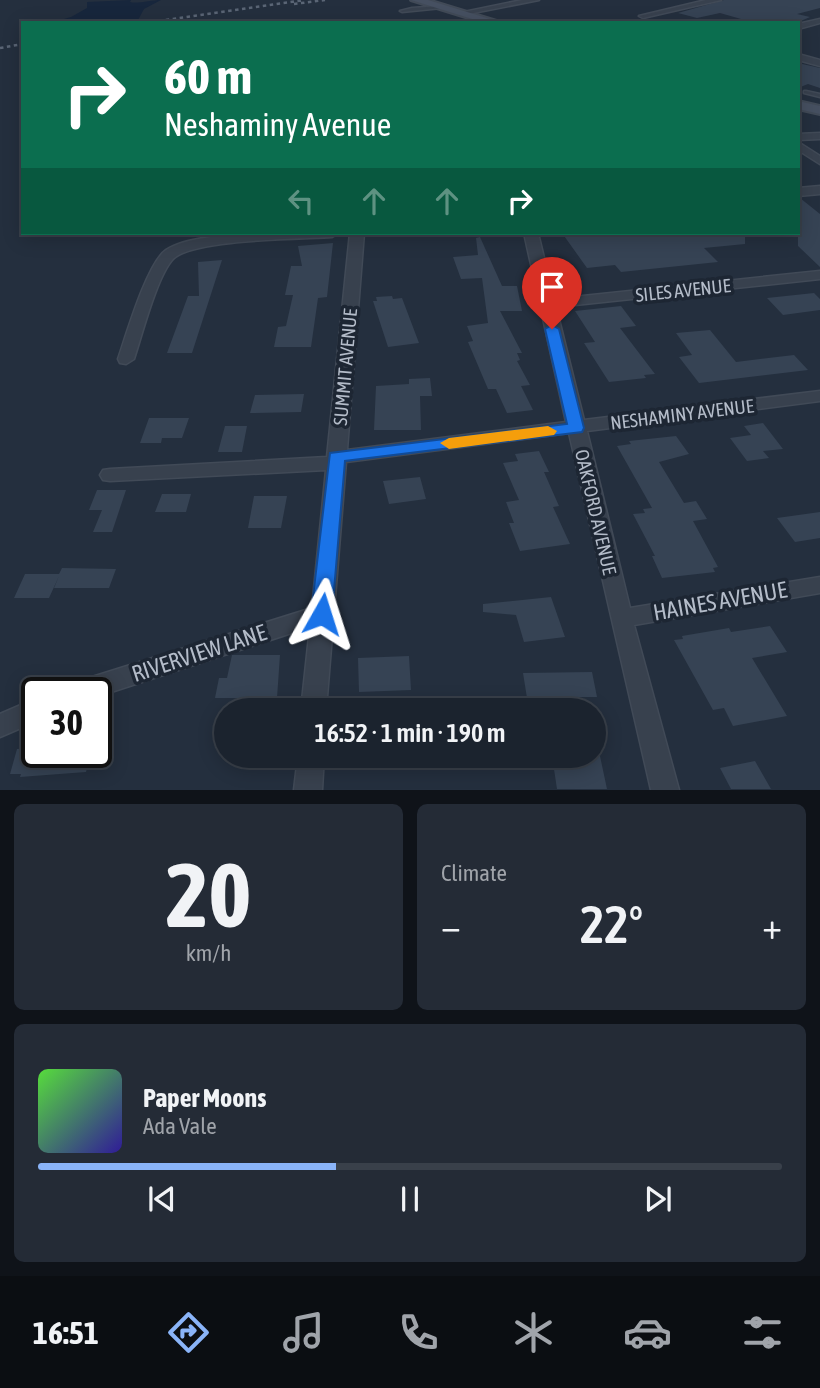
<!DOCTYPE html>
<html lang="en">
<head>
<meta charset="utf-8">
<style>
	:root { --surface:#1b232e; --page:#242b36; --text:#f1f3f6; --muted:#a0a4aa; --line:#39404a; --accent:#8ab4f8 }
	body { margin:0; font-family:"Asap Condensed",sans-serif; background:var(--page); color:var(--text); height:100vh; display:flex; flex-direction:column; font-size:26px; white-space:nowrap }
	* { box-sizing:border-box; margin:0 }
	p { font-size:23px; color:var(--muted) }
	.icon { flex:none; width:38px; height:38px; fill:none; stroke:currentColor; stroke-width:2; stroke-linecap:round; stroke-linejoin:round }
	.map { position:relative; height:790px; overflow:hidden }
	.panel { display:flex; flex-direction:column; gap:14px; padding:14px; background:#0f1319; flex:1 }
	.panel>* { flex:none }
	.guide { position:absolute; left:21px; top:21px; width:779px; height:214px; border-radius:0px; box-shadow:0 4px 18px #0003,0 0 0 2px var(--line); background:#0b6e4f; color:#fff; overflow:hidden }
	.speed { position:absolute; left:21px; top:677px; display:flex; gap:14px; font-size:35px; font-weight:700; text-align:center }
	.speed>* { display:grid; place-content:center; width:91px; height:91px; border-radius:50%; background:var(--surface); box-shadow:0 4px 18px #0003,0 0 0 2px var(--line); line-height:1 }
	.speed .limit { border:4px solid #111; border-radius:10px; background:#fff; color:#111 }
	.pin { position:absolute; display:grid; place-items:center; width:60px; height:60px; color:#fff; margin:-72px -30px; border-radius:50% 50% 50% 0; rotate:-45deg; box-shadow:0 0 7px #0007 }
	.pin .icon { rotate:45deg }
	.me { position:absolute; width:77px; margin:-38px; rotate:6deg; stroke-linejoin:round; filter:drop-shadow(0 0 5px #0008) }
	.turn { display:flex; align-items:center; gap:24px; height:147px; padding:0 28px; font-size:32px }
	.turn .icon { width:91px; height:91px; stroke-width:2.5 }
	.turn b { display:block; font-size:49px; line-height:60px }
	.lanes { display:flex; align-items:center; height:66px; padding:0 28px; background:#0003; justify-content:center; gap:35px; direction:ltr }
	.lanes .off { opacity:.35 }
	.big { font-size:52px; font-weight:600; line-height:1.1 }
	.panel .tile { flex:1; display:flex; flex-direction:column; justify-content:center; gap:10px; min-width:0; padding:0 24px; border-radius:10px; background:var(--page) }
	.panel .dial { align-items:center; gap:0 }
	.dial b { font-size:91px; line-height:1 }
	.song { display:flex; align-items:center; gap:21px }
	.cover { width:84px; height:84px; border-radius:10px; background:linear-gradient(135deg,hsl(110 70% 55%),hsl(250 70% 35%)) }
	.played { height:7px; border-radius:4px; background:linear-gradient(90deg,var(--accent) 40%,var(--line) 40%) }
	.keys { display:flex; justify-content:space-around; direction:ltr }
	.heat { display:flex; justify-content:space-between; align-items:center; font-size:38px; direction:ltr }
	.panel .tiles { flex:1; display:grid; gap:14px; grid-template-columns:1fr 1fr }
	.tile:last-child { grid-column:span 2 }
	.trip { position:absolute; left:214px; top:698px; width:392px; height:70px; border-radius:35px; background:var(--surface); box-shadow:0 4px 18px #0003,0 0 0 2px var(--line); font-weight:600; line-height:70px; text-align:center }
	.dock { display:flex; height:112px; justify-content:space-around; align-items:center; background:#0b0e12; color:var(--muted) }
	.dock .icon { width:49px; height:49px }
	.dock .current { color:var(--accent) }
	.dock b { font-size:32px; color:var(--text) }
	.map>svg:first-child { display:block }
</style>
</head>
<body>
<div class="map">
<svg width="820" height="790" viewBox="0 0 820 790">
	<rect width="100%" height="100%" fill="#242f3e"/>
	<path fill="#17263c" d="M131 0 130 2C138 4 151 0 161 0L144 9 138 20 142 23H50L71 17 87 8V2Z"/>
	<path fill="#364354" d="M724 0H820V8L797 14 810 17 796 23H755L720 13 697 18 678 13Z
		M798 63 820 68V88L808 84 798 88Z
		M800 198 820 214V267L798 246V199Z
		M562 233H745V244L704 248 718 262 621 272 615 265 587 268Z
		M480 237 502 286H517L522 311H500L522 353H517L520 360 517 361 530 385 521 386 533 410 507 413 496 389H488L468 342 473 341 467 326 488 323 482 278 461 279 453 257 478 255 476 238Z
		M333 243 327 297 318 298 311 347H274L278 327 286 326 293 295H285L291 266H302L298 246Z
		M222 260 192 353H167L188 296H199L198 262Z
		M814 293 820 299V310L783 315 767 298Z
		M392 296 393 299 402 298 419 343 388 347 373 301H377L376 297Z
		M621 306 636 326 620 328 655 374 644 375 646 378 609 382 584 343 595 342 575 311Z
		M710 330 736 362 794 355 808 370 699 383 679 357 692 355 676 333Z
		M430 378 432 396H420L421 430H374L376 386 409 384V379Z
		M304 394 301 412 250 413 255 395Z
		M149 418H189L182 438H162L161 443H140Z
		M763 423 783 449 763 451 769 458 747 461 730 438 751 435 744 426Z
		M225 426H247L242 452H218Z
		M676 436 689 454 659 462 684 503 696 501 707 519 693 521 718 567 713 568 715 572 662 578 652 556H655L633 514 645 513 643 509 652 508 617 446 631 444 629 441Z
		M539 451 549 472H544L559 506 553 507 570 544 520 551 509 523H514L506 502 519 500 503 463 518 461 515 454Z
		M420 477 426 499 389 504 383 481Z
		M97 490H126L112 532H93L102 510H89Z
		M162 494H191L186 512H155Z
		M254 496H287L281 528H248Z
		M820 512V538L795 542 777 518Z
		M62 568 116 569 109 588H54L59 576 49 598H14L25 574H59Z
		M551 597 565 637 524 642 516 615 483 612V604Z
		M770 626 787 652 752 658 787 716 733 726 724 708 713 710 674 640 683 639 682 636 729 628 731 632Z
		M232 655H280L277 698H215L219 678H227Z
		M409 656 411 690 359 692 358 658Z
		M592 672 597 697H570L571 700 537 701 536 698H527L523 673Z
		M37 748V752H91L86 772 20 777 21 774H10L17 749Z
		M552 756H600L607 789H557Z
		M755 761 771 789H731L720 768Z"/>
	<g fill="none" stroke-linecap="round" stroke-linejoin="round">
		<defs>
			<path id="lane" d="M441 6 442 8 402 12 400 11 412 8Z
				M806 91 820 94V97L804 93V91Z"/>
			<path id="street" d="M522 0H539L463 15 459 13Z
				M706 0H721L643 18 639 16Z
				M820 19V23L798 29V24Z
				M798 54 820 60V66L798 60Z
				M820 133V139L798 140V134Z
				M798 142 820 156V164L798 150Z
				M820 186V194L798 196V188Z
				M268 233H339L332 237C302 239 192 239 173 259 157 276 142 335 134 359L126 364 120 363 118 359C126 336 147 263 166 250 189 235 240 235 268 233Z
				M350 233H364L347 450 566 422 524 233H538L554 299 820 271V279L556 307 584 420 820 391V401L587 431 630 608 820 577V593L634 625 679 790H651L569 433 346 462 326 710H301L310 627 96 697V693H63L67 686 76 682 312 608 326 470 110 481 103 480 100 475 103 470 110 469 327 457Z
				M37 698V721L0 737V714Z
				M298 756H324L322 790H294Z"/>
			<path id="secondary" d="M411 0H428L503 23H485Z
				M798 101 820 106V114L798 109Z"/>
		</defs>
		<use href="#lane" stroke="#414a57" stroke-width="3"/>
		<use href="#street" stroke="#414a57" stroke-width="3"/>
		<use href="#secondary" stroke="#414a57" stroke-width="4"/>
		<use href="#lane" fill="#38414e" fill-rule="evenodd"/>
		<use href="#street" fill="#38414e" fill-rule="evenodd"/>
		<use href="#secondary" fill="#465061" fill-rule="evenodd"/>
		<path stroke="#5a6575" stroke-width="2.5" stroke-dasharray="3.5 3.5" stroke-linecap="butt" d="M294 4 325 0
			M145 23 304 0
			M0 48 23 44"/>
	</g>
	<path fill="#1a73e8" stroke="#114b97" stroke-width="2" d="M552 325 559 329 584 428 582 432 345 461 332 614 329 620 322 622 314 620 311 614 330 453 567 424 545 329Z"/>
	<path fill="#f59e0b" d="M548 426 557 431 554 435 449 449 440 443 449 438Z"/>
	<g text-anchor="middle" stroke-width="7" stroke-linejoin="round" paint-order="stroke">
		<g font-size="19" fill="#b4bcc9" stroke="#1d2633">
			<text transform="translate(683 290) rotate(-6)" y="7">SILES AVENUE</text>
			<text transform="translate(345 367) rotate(-85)" y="7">SUMMIT AVENUE</text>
			<text transform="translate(682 414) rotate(-7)" y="7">NESHAMINY AVENUE</text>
			<text transform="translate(596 512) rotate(77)" y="7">OAKFORD AVENUE</text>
		</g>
		<g font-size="23" fill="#b4bcc9" stroke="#1d2633">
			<text transform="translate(720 601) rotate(-10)" y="8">HAINES AVENUE</text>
			<text transform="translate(199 653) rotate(-18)" y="8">RIVERVIEW LANE</text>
		</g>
	</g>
</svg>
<div class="speed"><div class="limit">30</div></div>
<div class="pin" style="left:552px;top:329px;background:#d93025"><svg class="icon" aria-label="arrive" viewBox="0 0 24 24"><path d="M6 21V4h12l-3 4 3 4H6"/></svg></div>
<svg class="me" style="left:322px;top:614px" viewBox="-20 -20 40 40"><path d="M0-17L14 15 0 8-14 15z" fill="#1a73e8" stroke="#fff" stroke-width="4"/></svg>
<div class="trip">16:52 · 1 min · 190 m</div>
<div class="guide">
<div class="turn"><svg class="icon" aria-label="right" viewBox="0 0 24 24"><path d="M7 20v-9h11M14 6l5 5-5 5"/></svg><div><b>60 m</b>Neshaminy Avenue</div></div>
<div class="lanes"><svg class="icon off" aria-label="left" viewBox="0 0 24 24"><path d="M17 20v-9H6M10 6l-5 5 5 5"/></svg><svg class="icon off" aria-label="ahead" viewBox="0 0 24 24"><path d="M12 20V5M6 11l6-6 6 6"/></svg><svg class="icon off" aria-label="ahead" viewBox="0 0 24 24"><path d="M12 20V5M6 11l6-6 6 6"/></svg><svg class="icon" aria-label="right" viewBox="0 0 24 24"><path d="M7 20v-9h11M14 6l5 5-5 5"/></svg></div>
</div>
</div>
<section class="panel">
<div class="tiles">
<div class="tile dial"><b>20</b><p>km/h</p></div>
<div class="tile"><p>Climate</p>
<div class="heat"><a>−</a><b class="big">22°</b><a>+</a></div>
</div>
<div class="tile">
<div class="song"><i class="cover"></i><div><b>Paper Moons</b><p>Ada Vale</p></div></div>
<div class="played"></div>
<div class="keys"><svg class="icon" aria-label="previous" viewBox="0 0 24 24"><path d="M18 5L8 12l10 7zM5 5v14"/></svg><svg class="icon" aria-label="pause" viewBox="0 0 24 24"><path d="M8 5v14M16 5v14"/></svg><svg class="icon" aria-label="next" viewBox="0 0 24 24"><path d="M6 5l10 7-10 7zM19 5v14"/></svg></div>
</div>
</div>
</section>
<nav class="dock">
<b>16:51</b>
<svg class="icon current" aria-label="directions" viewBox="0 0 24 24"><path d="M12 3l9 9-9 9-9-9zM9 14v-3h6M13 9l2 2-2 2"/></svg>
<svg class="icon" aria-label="music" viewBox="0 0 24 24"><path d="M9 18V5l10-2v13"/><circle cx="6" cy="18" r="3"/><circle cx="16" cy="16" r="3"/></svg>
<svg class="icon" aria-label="phone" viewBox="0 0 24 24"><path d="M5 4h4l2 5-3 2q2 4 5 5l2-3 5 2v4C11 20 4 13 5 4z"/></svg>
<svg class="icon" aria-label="climate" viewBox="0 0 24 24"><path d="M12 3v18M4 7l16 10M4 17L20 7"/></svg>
<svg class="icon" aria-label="car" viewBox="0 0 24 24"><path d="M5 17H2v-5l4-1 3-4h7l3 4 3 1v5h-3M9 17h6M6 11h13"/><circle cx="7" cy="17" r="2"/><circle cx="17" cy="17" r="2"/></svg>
<svg class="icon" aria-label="filters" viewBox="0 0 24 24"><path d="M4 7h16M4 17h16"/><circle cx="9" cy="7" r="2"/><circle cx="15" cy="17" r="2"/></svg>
</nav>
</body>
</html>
